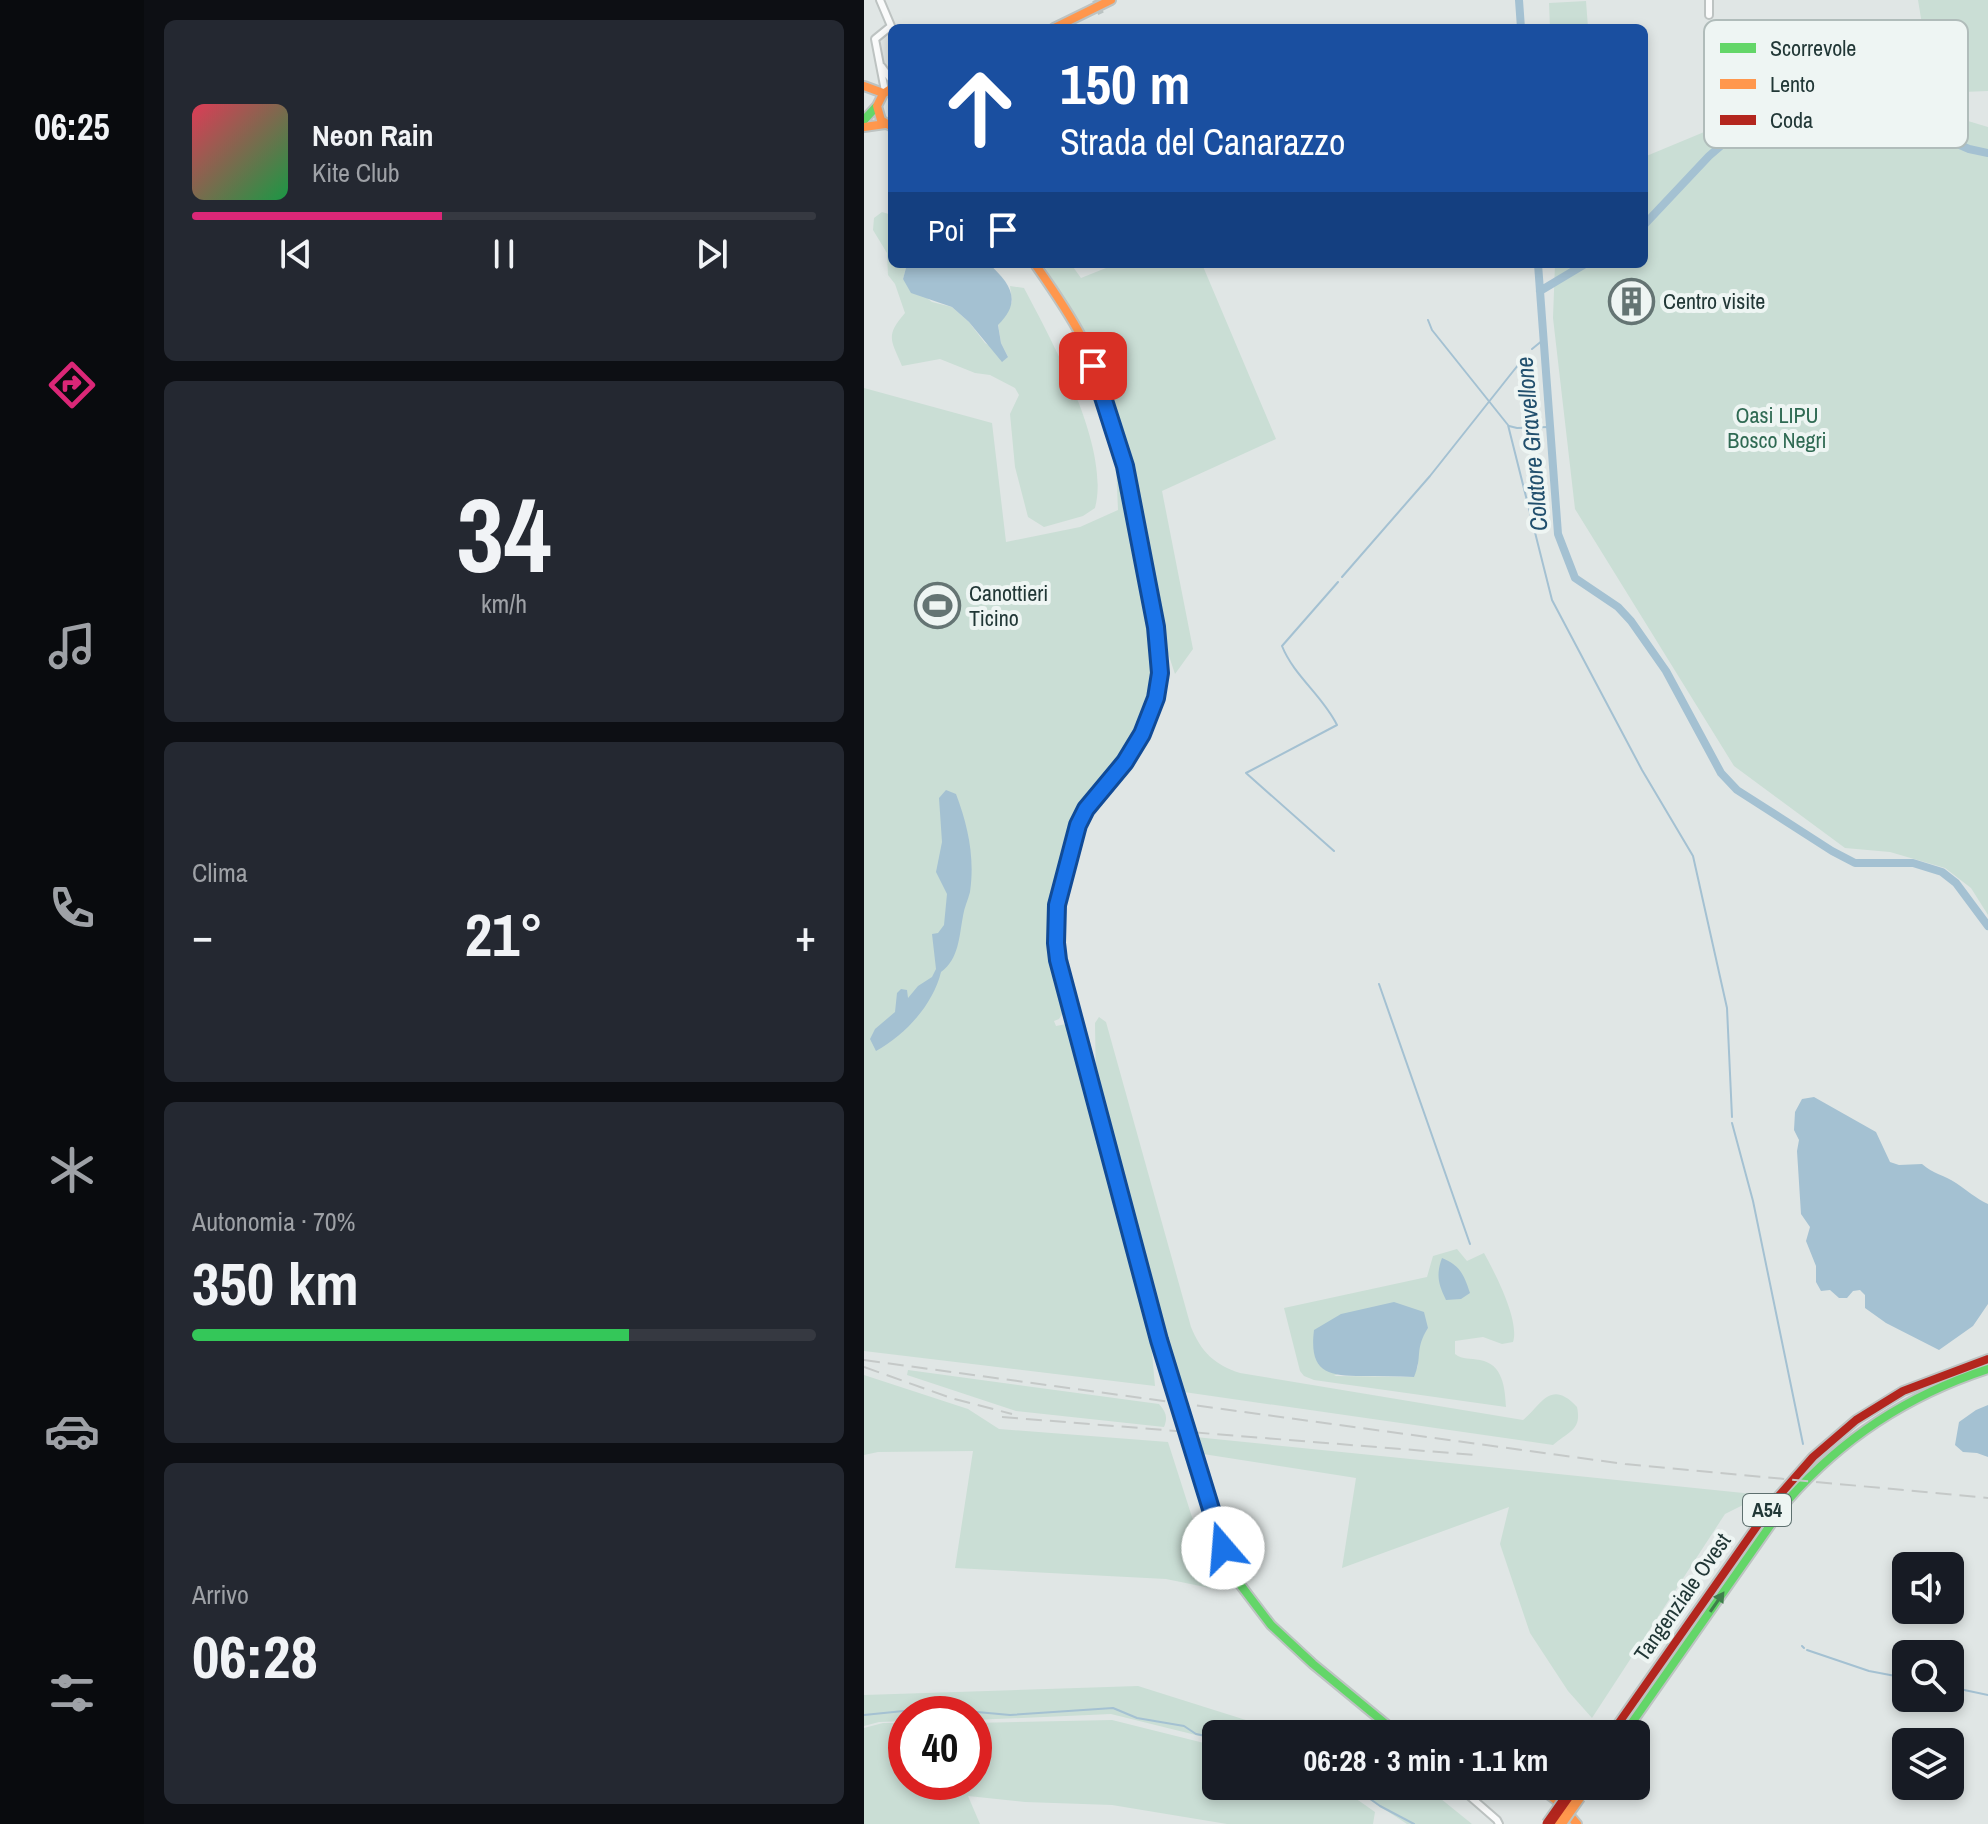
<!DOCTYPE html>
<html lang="it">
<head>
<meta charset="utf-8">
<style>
	:root { --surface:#171b24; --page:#242831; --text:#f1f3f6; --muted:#9ea1a6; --line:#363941; --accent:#db2777 }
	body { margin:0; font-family:"Archivo Narrow",sans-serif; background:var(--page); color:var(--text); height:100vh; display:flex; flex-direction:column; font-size:30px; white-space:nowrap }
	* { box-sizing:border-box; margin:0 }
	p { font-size:26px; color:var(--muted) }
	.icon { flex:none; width:44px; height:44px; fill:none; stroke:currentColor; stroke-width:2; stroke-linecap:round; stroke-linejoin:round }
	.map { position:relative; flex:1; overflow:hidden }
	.sheet { display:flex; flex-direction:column; gap:20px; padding:20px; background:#0d0f14; width:720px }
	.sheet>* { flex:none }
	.guide { position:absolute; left:24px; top:24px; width:760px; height:244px; border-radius:12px; box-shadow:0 4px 12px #0003; background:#1a4fa0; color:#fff; overflow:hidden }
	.tools { position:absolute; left:1028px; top:1552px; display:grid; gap:16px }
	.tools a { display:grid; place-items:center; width:72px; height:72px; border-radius:12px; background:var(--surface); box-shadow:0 4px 12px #0003; font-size:40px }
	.speed { position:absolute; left:24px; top:1696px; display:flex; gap:16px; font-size:40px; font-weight:700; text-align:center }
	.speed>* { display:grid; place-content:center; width:104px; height:104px; border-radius:50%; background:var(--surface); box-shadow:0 4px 12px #0003; line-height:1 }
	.speed .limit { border:12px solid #d22; background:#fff; color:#111 }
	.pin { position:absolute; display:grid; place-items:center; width:68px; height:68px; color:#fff; margin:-34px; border-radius:16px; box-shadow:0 4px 12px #0006 }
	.me { position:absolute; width:88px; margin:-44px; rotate:342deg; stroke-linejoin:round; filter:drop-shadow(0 0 6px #0008) }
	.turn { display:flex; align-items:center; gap:28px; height:168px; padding:0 40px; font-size:36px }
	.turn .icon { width:104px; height:104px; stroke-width:2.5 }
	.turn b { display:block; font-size:56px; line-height:68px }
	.then { display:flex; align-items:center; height:76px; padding:0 40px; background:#0003; gap:16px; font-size:30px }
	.big { font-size:60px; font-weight:700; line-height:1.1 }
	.sheet .tile { flex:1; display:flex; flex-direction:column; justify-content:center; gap:12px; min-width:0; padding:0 28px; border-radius:12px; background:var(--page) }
	.sheet .dial { align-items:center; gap:0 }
	.dial b { font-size:104px; line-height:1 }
	.song { display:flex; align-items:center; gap:24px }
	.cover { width:96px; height:96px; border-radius:12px; background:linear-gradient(135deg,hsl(350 70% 55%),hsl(140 70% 35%)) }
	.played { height:8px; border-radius:4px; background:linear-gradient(90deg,var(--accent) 40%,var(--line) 40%) }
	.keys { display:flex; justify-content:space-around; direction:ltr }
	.heat { display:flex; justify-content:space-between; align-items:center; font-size:44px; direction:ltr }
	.charge { height:12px; border-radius:6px; background:linear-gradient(90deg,#34c759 70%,var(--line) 0) }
	.trip { position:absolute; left:338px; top:1720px; width:448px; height:80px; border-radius:12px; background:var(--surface); box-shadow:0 4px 12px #0003; font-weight:700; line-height:80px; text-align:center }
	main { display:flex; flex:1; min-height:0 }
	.tabs { display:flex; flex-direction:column; width:144px; justify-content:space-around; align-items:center; background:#090b0e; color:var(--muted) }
	.tabs .icon { width:56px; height:56px }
	.tabs .active { color:var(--accent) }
	.tabs b { font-size:36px; color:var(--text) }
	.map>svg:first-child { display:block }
</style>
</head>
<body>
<main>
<nav class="tabs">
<b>06:25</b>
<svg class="icon active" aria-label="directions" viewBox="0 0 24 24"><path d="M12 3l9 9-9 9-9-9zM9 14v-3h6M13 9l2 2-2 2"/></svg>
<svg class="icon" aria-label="music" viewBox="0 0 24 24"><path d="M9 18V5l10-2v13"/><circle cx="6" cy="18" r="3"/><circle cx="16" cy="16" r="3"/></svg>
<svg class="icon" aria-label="phone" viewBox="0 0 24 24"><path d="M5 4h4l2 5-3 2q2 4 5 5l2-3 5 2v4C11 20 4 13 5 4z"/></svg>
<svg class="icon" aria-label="climate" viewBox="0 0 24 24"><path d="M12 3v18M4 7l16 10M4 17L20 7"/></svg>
<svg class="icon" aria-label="car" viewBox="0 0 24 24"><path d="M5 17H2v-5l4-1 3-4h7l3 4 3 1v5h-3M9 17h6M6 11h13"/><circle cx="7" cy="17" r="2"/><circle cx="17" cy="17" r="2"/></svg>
<svg class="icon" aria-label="filters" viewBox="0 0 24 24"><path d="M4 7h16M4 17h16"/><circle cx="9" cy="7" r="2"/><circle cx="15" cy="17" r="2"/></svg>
</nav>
<section class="sheet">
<div class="tile">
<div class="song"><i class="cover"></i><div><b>Neon Rain</b><p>Kite Club</p></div></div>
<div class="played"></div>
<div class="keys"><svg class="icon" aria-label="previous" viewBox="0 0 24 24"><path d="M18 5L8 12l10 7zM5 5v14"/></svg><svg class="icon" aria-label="pause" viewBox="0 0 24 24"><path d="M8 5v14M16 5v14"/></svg><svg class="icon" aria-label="next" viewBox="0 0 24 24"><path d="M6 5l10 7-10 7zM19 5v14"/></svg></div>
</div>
<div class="tile dial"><b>34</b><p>km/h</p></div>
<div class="tile"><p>Clima</p>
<div class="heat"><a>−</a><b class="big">21°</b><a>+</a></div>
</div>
<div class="tile"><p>Autonomia · 70%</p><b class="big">350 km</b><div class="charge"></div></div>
<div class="tile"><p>Arrivo</p><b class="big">06:28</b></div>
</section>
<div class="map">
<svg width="1124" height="1824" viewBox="0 0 1124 1824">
	<rect width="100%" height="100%" fill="#e0e6e5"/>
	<path fill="#caded5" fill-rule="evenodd" d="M1054 0H1124V91L1074 93 1068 85Z
		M722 1 724 28H686L685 3Z
		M1064 109 1124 127V915L1107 888 1081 868 1026 852 981 848 870 766 711 509 689 318 691 264H780V157L881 115Z
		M18 212 28 215V264H43L39 279 68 302 88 307 105 322 121 343 144 357 137 343 134 324 148 302 146 286 160 288C188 341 247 448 231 508L219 516 180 527 164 517 151 467 146 414 155 395 151 388 126 375 111 373 76 359 38 366C27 340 21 336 41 313L31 284 24 275 23 253 9 230 10 218Z
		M179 264H207L217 278 252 264H338L412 439 298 491 329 649 311 674 300 641 260 445V430L253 422 220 331Z
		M0 388 128 423 142 542 216 527 254 510 251 441C262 489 272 536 280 585 287 625 296 665 285 706 274 744 244 771 222 803 200 835 183 910 188 949 190 969 199 989 201 1009L195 1019 190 1021 192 1026 207 1023 284 1309 291 1386 0 1351Z
		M235 1017 242 1022 327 1327C337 1352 351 1365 376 1373L659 1420C677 1406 686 1378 713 1407 718 1430 705 1431 689 1445L313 1391 232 1087 231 1023Z
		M593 1249 603 1261 620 1253C631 1273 656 1321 649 1342L638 1344 619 1337 591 1341V1354C599 1360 606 1358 616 1360 639 1364 641 1388 642 1407L450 1380 440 1376 436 1371 420 1308 563 1277 569 1256ZM564 1328 554 1344V1366L549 1377 470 1376Z
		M44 1370 295 1404C302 1412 304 1417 300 1427L152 1411 43 1375Z
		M0 1375 104 1409 135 1429 304 1442 351 1589 302 1579 91 1568 109 1451 14 1452 0 1455Z
		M331 1437 899 1495 861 1514 728 1718 704 1691 666 1633 636 1544 645 1507 478 1568 492 1478 339 1454Z
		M274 1686 426 1734H352V1740L247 1714 110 1720V1714H42V1721L15 1722 0 1726V1695Z
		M248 1720 352 1746V1786H469L481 1791 511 1812 509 1824H363L248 1805 161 1802 104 1796 116 1824H0V1728L19 1723H42V1782H110V1723Z
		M478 1786H561L608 1824H543L494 1792Z"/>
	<path fill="#a4c1d2" d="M43 264H125C146 283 159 301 134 325L137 343 144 357 138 362 105 322 88 307 47 293 39 279Z
		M82 790 92 794C104 826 111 857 106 892 104 900 100 908 99 916 95 937 95 959 77 972 69 1005 41 1035 12 1051L6 1039 11 1029 31 1012 33 993 37 989 43 990 44 998 54 986 68 977 72 969 68 934 74 933 80 925 83 894 72 872 78 842 75 798Z
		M950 1097 1012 1132 1026 1162 1035 1165 1058 1164C1069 1174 1080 1175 1092 1183 1103 1190 1111 1198 1124 1204V1304L1109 1326 1075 1350 1022 1323 1001 1308V1295L996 1290 989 1291 983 1298H975L966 1290 957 1291 952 1282V1266L942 1241 946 1227 937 1214 933 1151 935 1140 930 1130 931 1112 938 1099Z
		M578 1258C596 1265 600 1275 606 1293L597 1299 582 1300C574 1284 572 1274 578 1258Z
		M530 1302 560 1312 564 1328C550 1350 559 1356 550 1377 533 1376 515 1376 498 1376 462 1376 445 1371 450 1330L477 1314Z
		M1124 1405V1457L1113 1453 1099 1452 1091 1445 1095 1422 1112 1410Z"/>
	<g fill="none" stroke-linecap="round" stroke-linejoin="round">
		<path stroke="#a4c1d2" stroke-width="2" d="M564 320 568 330 644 425 688 600 778 770 829 856 863 1008 868 1117
			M668 349 679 340
			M645 426 653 428 685 427
			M478 577 566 476 662 355
			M470 851 382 773 473 725C459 696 430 676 418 646L474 582
			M515 984 606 1244
			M868 1123 889 1201 939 1444
			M938 1646 940 1648
			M943 1650 1005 1671 1042 1678
			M1086 1687 1124 1695
			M0 1715 69 1708 146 1715 249 1708 273 1718 320 1726 332 1734 352 1738
			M488 1786 516 1806 550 1824"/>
		<path stroke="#a4c1d2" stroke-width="8" d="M655 0 657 28
			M780 225 845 156 867 137 897 129 940 132 1017 126 1054 127 1105 149 1124 153
			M674 264 694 534 711 578 754 607 767 621 802 671 857 773 873 790 968 851 991 863H1049L1078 872 1092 883 1124 926
			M676 291 721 264"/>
		<path stroke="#bac3c2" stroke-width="6" stroke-dasharray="6 3" stroke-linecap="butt" d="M231 0 238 16"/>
		<defs>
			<path id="street" d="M16 0 27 26 11 39 21 91
				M845 15V0
				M18 67 28 81
				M594 1786 633 1820 635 1824"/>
			<path id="fast" d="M0 120 12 107
				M273 1258 324 1439 372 1579 407 1625 449 1664 534 1734
				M760 1734 924 1500C979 1437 1044 1395 1124 1369
				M715 1797 723 1786"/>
			<path id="slow" d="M190 28 247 0
				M0 86 19 93
				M28 88 19 94 13 106 17 120 28 127
				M0 127 21 124
				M171 264C187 287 204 311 217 336 259 423 275 520 291 614
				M673 1786 692 1800 713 1824"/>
			<path id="jam" d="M273 1258 194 960C190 910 196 856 220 811 230 794 247 780 259 764 294 720 299 667 291 614
				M747 1734 912 1499 949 1457 992 1420 1039 1391 1124 1359"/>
		</defs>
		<use href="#street" stroke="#bdc3c2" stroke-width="10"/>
		<use href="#fast" stroke="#bdc3c2" stroke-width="12"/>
		<use href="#slow" stroke="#bdc3c2" stroke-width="12"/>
		<use href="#jam" stroke="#bdc3c2" stroke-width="12"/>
		<use href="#street" stroke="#fafbfb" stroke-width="6"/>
		<use href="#fast" stroke="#63d668" stroke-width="8"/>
		<use href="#slow" stroke="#ff974d" stroke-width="8"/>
		<use href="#jam" stroke="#b3261e" stroke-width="8"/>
		<path stroke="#c5c9c8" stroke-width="2" stroke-dasharray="16 8" stroke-linecap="butt" d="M0 1360 761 1464 1124 1498
			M0 1367 87 1398 148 1414
			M138 1417 612 1455"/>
		<defs>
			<path id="slow-bridge" d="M696 1824 715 1797"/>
			<path id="jam-bridge" d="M684 1824 708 1790"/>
		</defs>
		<use href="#slow-bridge" stroke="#bbc3c2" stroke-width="15" stroke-linecap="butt"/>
		<use href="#jam-bridge" stroke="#bbc3c2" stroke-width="15" stroke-linecap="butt"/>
		<use href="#slow-bridge" stroke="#ff974d" stroke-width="11"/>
		<use href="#jam-bridge" stroke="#b3261e" stroke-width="11"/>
	</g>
	<defs><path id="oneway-solid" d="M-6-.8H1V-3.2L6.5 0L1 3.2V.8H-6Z" transform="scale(2)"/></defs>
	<use fill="#3f7f4c" href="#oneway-solid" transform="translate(853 1602) rotate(-55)"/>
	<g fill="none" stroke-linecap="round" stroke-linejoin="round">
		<defs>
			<path id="route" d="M229 366 261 466 292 627 296 673 292 698 278 734 261 762 222 809 214 825 193 905 192 943 194 960 295 1340 359 1548"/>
		</defs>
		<use href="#route" stroke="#114b97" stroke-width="20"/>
		<use href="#route" stroke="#1a73e8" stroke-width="14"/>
	</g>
	<defs>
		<symbol id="building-ring" viewBox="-11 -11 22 22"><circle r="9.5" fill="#eef5f3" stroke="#647473" stroke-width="1.5"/><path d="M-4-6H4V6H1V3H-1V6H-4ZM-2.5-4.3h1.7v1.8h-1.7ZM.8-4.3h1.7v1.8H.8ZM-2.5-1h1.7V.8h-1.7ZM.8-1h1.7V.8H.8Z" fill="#647473"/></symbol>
		<symbol id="stadium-ring" viewBox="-11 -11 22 22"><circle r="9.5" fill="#eef5f3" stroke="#647473" stroke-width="1.5"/><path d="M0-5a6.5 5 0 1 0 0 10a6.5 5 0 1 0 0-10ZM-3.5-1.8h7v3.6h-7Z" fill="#647473"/></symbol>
	</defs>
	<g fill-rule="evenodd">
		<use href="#building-ring" x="742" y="276" width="51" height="51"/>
		<use href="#stadium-ring" x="48" y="580" width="51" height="51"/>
	</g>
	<g text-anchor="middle" stroke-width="8" stroke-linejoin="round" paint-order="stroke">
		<rect fill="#eef5f3" stroke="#5e706f" stroke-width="2" x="879" y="1494" width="48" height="32" rx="6"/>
		<g font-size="20" font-weight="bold" fill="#213736">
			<text x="903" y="1517">A54</text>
		</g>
		<g font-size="22" fill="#213736" stroke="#eef5f3" text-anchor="start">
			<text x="799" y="309">Centro visite</text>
			<text x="105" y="601">Canottieri<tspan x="105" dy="25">Ticino</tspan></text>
		</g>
		<g font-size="22" fill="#2f6a53" stroke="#eef5f3">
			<text x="913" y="423">Oasi LIPU<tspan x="913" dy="25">Bosco Negri</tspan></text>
		</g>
		<g font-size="22" fill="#213736" stroke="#eef5f3">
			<text transform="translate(818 1597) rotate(-55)" y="8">Tangenziale Ovest</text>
		</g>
		<g font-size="24" font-style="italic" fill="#214f6d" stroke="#eef5f3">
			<text transform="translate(668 444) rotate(-95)" y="8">Colatore Gravellone</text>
		</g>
	</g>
	<rect x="840" y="20" width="264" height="128" rx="12" fill="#eef5f3" stroke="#b0bcba" stroke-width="2"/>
	<rect x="856" y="43" width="36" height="10" fill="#63d668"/>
	<rect x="856" y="79" width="36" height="10" fill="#ff974d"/>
	<rect x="856" y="115" width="36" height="10" fill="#b3261e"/>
	<g font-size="22" fill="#213736">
		<text x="906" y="56">Scorrevole</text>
		<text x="906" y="92">Lento</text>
		<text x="906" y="128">Coda</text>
	</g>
</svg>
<div class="tools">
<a><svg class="icon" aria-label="sound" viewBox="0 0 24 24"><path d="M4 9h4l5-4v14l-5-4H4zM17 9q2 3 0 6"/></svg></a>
<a><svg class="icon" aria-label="search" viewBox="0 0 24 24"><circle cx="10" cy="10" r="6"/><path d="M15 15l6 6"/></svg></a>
<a><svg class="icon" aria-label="layers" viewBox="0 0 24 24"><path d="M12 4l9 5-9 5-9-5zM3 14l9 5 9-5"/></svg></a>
</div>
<div class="speed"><div class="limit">40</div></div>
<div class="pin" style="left:229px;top:366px;background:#d93025"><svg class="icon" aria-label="arrive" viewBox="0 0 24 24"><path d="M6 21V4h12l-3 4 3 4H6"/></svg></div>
<svg class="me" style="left:359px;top:1548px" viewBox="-20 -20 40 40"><circle r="19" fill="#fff"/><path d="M0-13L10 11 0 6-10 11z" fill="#1a73e8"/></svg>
<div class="trip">06:28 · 3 min · 1.1 km</div>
<div class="guide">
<div class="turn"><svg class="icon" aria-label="ahead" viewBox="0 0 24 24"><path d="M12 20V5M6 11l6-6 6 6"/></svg><div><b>150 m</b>Strada del Canarazzo</div></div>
<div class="then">Poi<svg class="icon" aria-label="arrive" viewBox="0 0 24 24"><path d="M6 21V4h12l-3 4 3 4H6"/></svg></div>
</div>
</div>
</main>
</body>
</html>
